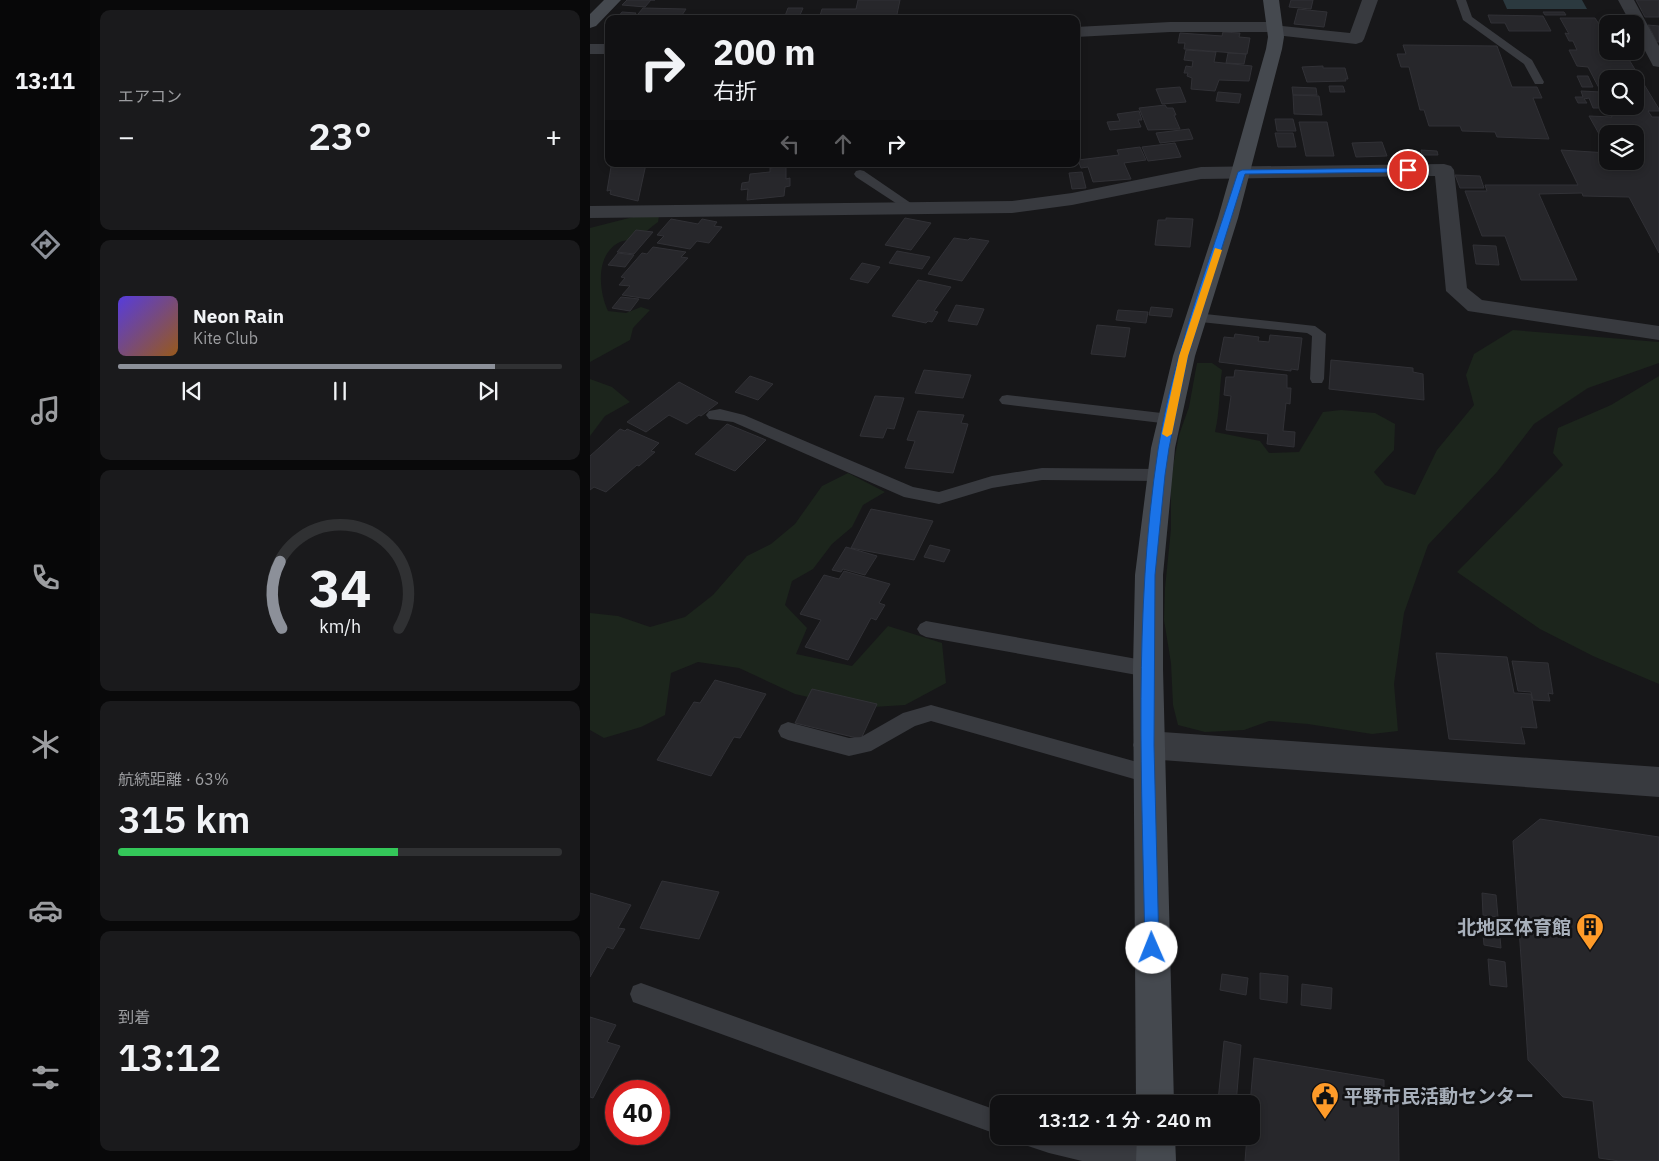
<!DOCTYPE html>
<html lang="ja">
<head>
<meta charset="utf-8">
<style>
	:root { --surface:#111113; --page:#1a1a1c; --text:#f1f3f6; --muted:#9c9da0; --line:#303133; --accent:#8c9099 }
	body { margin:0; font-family:"IBM Plex Sans","Noto Sans JP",sans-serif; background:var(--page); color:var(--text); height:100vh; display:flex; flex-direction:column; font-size:19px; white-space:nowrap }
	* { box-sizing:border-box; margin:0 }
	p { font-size:16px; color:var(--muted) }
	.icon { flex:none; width:28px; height:28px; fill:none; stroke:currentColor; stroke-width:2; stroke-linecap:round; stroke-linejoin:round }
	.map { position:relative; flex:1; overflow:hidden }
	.panel { display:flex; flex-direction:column; gap:10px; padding:10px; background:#09090a; width:500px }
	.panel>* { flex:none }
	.hud { position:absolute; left:15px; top:15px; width:475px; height:152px; border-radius:10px; box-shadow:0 2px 8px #0003,0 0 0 1px var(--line); background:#111113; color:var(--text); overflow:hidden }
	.buttons { position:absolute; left:1009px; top:15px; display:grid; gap:10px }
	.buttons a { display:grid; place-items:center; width:45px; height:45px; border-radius:10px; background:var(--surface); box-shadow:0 2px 8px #0003,0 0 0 1px var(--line); font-size:25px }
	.speed { position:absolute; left:15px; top:1080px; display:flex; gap:10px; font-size:25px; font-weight:700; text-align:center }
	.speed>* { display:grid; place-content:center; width:65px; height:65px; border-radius:50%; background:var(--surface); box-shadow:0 2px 8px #0003,0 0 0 1px var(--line); line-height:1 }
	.speed .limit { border:8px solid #d22; background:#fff; color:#111 }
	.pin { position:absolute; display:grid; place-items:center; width:42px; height:42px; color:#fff; margin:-21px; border:2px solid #fff; border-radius:50%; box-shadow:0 1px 5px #0007 }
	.me { position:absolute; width:55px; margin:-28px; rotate:359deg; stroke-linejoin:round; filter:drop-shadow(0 0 4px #0008) }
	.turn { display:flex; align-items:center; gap:18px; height:105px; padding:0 25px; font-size:22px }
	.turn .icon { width:65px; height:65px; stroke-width:2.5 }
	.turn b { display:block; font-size:35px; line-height:42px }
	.lanes { display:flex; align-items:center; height:48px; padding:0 25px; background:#0003; justify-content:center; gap:25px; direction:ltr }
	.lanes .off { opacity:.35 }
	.big { font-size:38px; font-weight:600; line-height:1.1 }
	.panel .widget { flex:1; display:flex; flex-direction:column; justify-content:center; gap:8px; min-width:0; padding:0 18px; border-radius:10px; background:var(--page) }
	.panel .dial { align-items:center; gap:0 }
	.dial svg { height:130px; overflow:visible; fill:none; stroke:var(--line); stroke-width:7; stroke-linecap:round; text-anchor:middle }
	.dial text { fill:var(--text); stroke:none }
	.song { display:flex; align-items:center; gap:15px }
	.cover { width:60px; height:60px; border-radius:8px; background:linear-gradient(135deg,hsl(250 70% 55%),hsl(30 70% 35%)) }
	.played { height:5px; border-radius:2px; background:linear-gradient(90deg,var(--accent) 85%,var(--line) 85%) }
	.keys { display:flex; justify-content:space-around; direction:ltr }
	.heat { display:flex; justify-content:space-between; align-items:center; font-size:28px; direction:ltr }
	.charge { height:8px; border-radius:4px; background:linear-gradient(90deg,#34c759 63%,var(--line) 0) }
	.trip { position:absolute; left:400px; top:1095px; width:270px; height:50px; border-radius:10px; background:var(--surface); box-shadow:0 2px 8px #0003,0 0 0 1px var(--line); font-weight:600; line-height:50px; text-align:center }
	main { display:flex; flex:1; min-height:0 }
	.tab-bar { display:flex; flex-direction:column; width:90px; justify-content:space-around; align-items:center; background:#070708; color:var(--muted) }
	.tab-bar .icon { width:35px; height:35px }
	.tab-bar .current { color:var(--accent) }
	.tab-bar b { font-size:22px; color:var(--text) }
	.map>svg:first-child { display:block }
</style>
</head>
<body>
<main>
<nav class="tab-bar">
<b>13:11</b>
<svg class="icon current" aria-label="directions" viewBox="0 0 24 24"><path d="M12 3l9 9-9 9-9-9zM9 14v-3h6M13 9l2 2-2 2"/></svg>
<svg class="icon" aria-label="music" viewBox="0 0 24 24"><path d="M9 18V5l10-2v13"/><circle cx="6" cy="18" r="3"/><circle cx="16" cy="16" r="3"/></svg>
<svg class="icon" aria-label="phone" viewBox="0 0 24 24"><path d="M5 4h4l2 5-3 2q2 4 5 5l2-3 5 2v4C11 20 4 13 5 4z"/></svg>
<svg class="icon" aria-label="climate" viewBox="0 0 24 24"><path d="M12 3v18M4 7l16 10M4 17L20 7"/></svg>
<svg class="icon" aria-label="car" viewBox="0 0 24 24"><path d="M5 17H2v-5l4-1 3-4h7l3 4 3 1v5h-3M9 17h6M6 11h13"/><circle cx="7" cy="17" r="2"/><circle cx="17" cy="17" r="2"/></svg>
<svg class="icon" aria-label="filters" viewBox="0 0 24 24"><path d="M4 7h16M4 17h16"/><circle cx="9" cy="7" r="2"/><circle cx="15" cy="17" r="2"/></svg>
</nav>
<section class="panel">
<div class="widget"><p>エアコン</p>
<div class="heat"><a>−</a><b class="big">23°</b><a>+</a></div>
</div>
<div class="widget">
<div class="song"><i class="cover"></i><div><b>Neon Rain</b><p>Kite Club</p></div></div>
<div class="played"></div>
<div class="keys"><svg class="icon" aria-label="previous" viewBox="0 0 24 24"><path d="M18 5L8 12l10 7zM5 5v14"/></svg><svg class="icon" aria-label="pause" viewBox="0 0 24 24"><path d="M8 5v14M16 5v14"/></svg><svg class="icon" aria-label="next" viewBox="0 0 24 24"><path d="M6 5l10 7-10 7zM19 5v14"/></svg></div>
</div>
<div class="widget dial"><svg viewBox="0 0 100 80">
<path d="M14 69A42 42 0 1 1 86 69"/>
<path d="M14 69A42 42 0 0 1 13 28" stroke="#8c9099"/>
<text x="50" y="56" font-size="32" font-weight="700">34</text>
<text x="50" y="72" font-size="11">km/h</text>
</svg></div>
<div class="widget"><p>航続距離 · 63%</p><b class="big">315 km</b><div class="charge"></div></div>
<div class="widget"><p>到着</p><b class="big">13:12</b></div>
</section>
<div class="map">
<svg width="1069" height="1161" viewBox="0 0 1069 1161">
	<rect width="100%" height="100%" fill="#171719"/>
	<path fill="#1c251c" d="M69 216 68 222C61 227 54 234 46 238 40 240 33 240 28 243 5 256 9 292 18 311L36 313 51 307 60 310 43 328 40 340 0 362V228L43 217Z
		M923 330 1069 342V363L998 388 944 424 907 472 838 545 814 613 804 684 808 731 782 734 718 724 679 721 654 730 615 732 588 725 583 705 581 663 574 620 575 588 581 529V484L584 461 589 435 599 407 607 363H622L632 370C629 391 630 411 625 432L670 441 679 453 709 452 733 412 751 410 785 413 805 424 804 450 784 472 795 485 825 495 847 450 884 405 876 375 884 354Z
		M1069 376V684L1003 656 950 629 867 572 973 465 963 453 968 428 1021 405Z
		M0 379 22 387 40 402 15 416 0 436Z
		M258 473 295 492 273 505 262 527 242 544 223 569 202 581 195 605 217 628 206 654 262 666 298 626 352 643 356 683 315 705 267 708 205 694 149 668 108 662 81 673 75 715 51 727 14 738 0 730V613L28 616 60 627 95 617 123 595 157 556 181 544 205 524 232 486Z"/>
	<path fill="#2b393f" d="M913 0H992L997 9H917Z"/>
	<path fill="#27272b" stroke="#313136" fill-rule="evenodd" d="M37 0H65H61L55 7 32 5Z
		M268 0H310L306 19H229L232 9H266Z
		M701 0H723L721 9 699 7Z
		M1046 0H1069V17H1055Z
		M53 8 96 9 92 15H97L94 19H44Z
		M198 8H213L210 15 195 16Z
		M708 9 737 12 734 27 704 24Z
		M32 12 46 13 41 19H20L28 17Z
		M953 12H974L976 15H955Z
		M898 15 953 16 961 31H919L915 23H901Z
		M970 18H1005L1018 38V51L1035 53 1069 109V111H1058L1062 117H1069V253L1039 197 993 196 992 193 949 194 987 280H931L915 236H892L875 191H897L895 185H988L971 150 1018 153V161H1045V134H1018V150L999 116 1022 117 1018 108H1003L999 98 994 99 997 103H988L985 97H993L991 91 1011 92 998 67 987 66 979 50H987L983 41H979L975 33 979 34ZM1018 79H1045V106H1018Z
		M1058 25 1069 26V42H1067Z
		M633 32 650 33 649 37 660 38 657 54 594 49 595 43H588L590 33 632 36Z
		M813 45 907 46 922 87H947L952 98H943L959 139 907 137 905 132 872 131 870 126H839L834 110H830L819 67H811L807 54H816Z
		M596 50 626 52 624 62 662 66 659 81 629 80 625 91 601 89 602 78 597 76 598 73H594L596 66 602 67 603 61 594 60Z
		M638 53 656 54 654 64 636 63Z
		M733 66V68H755L758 79H755L756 81 717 82 712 67Z
		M987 76H998L1003 87H992Z
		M739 86H753L755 92H740Z
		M590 87 596 102 572 104 566 89Z
		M702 87 726 88 727 95H703Z
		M628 92 651 94 649 103 626 101Z
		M703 95 729 96 732 115 704 114Z
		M575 105 577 108H583L586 115H584L590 129 558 130 549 108Z
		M549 111 552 120H548L551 127 520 130 517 122 530 121 527 114Z
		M685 119H703L706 131H687Z
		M709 122H737L744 156H716Z
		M599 129 603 139 570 143 566 133Z
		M685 133H703L706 147H688Z
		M792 142 797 156 766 157 762 143Z
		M585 143 591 157 558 161 552 147Z
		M550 147 556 160 534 163 541 179 503 182 498 167 491 168 488 160 529 155 527 150Z
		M831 150 847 151 848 155H832Z
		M31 164H56L48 201 23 195 20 194 21 190 17 191 21 167 31 166Z
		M166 164H203L166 167Z
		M196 166V179L200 178V186L195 187 194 196 157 200 158 189 151 190 152 183 159 182 160 174 180 172V168Z
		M492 172 496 188 482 189 479 173Z
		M865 175 890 176 894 188H870Z
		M315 218 341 223 321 250 295 245Z
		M576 218 603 219 600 247 565 245 568 220H576Z
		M81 219 108 224 112 219 127 222 124 226 132 227 119 243 107 241 100 249 67 243 74 236 67 235Z
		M46 230 63 232 44 254 27 252Z
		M364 238 378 240 380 238 399 241 372 281 338 274Z
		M883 245 906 246 909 265 886 264Z
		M63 247 96 252 91 257 98 258 59 299 32 295 40 286 29 285 35 278 31 277 52 253 57 254Z
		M307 251 340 257 332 269 299 263Z
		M28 253 44 255 35 267 18 265Z
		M272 263 290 267 278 283 260 279Z
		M328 280 361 287 344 311 348 312 342 322 338 321 336 323 302 316Z
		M31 297 49 299 40 311 22 308Z
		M366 305 394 309 387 325 358 321Z
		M561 307 583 309 581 317 559 315Z
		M528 310 558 312 556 323 526 320Z
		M507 325 540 328 535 357 501 354Z
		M645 334 669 337 668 341 679 342 680 335 712 338 708 370 701 369V371L629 362 634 337 644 338Z
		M741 360 823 368V372L833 374 834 400 739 389Z
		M334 370 381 375 373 398 325 393Z
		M645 370 697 375V388H701L700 404 696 403 693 431 705 432 704 447 677 444 678 434 636 430 641 396 634 395 636 377H644Z
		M160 376 183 384 168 400 145 392Z
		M89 382 128 403 111 416 109 415 97 424 79 415 56 432 37 422Z
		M285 396 314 398 304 429 297 428 293 438 270 436Z
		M328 411 374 415 371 423 378 424 363 473 315 468 325 441 317 440Z
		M137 424 176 440 145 471 105 454Z
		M30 429 35 431 37 429 69 443 61 451 65 452 49 466 47 465 16 492 4 487 0 490V456Z
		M281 509 343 521 324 560 261 548Z
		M340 545 360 550 354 562 334 557Z
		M256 547 287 556 275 575 253 569 251 572 242 570Z
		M254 571 300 584 289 603 295 605 286 620 281 618 258 660 215 647 231 620 210 614 234 575 249 579Z
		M846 653 917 657 924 693 941 694 947 728 931 727 935 744 859 739Z
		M922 661 958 663 963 694 958 693 960 701 943 700 941 692 928 691Z
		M125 680 176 694 150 738 144 737 121 776 67 760 104 702 110 703Z
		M222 689 287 704 271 739 205 723Z
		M950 819 1069 837V1161H1029L1009 1158 1003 1101 973 1097 938 1060 923 841Z
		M72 881 129 892 109 939 50 928Z
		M0 893 41 905 28 928 35 929 23 949 17 947 0 977Z
		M892 893 906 895 908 917 893 915Z
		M892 924 909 926 911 948 894 945Z
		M898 959 915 962 917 987 900 985Z
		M670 973 698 976 697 1003 670 999Z
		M632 974 658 978 656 995 630 990Z
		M712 984 742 988 741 1009 711 1005Z
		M0 1017 26 1025 17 1042 30 1046 3 1098 0 1097Z
		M634 1041 651 1045 646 1104 628 1101Z
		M664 1058 794 1080V1088L808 1091 809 1161H655L657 1136H661V1104H660Z"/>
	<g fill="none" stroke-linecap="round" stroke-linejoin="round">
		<path fill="#383a3f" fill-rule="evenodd" d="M866 0H876L882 17 942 60 954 82 953 84H945L934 64 873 20Z
			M270 170 274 171 331 210 329 213H321L266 177 264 174 266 171Z
			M606 313 725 326 736 334 734 379 732 383H722L720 379 722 336 717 333 601 321 599 318 601 315Z
			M417 395 580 414 585 415 588 419 585 423 580 424 412 404 409 400 412 396Z
			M130 409 154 415 323 487 349 492 402 476 452 468 570 469 576 471 578 475 576 479 570 481 452 480 402 488 349 504 314 497 143 422 119 419 116 415 119 411Z
			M336 621 558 661 565 663 567 669 565 675 558 677 336 637 330 634 327 629 330 624Z
			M341 705 558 765 565 768 568 774 565 780 558 783 341 721 325 726 281 751 259 756 198 740 191 737 188 731 191 725 198 722 259 738 271 737 313 713Z
			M51 983 409 1111V1135L43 1002 40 994 43 986Z
			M432 1136H493L566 1143 575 1147 579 1156 576 1161H492L459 1153 435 1145Z"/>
		<path fill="#383a3f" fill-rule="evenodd" d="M772 0H788L774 39 772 42 766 44 685 35 678 32H580L486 37V27L580 22H685L692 26 760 33Z
			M1028 0H1044L1069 46V67L1063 66 1061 62 1045 32V24H1041Z
			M0 44H19V54H0Z
			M854 164 861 166 864 170 877 288 892 300 1069 326V340L878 311 856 291 845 176 611 179 482 205 422 213 0 218V206L422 201 482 193 611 167Z
			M558 731 1069 767V797L558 759 547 755 543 745 547 735Z"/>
		<path fill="#45494f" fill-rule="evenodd" d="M14 0H31L6 26 0 28V14Z
			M673 0H689L694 37 692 49 648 218 605 356 585 448 573 575V669L584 1104H546L543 669 545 575 561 448 583 356 628 218 676 49 678 37Z
			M547 1136H585L586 1161H546Z"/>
	</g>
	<path fill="#1a73e8" stroke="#114b97" d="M818 168 820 169V172L655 174 598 356 579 448 575 475 565 575 564 745 569 948 567 954 562 956 557 954 555 948C552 783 543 614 568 450 583 355 619 263 648 172L652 170Z"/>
	<path fill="#f59e0b" d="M625 248 632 250 598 356 582 434 577 437 572 434 589 356Z"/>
	<defs>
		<symbol id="building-pin" viewBox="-11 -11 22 30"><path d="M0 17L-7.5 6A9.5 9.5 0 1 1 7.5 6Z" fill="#ff9b29" stroke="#121214"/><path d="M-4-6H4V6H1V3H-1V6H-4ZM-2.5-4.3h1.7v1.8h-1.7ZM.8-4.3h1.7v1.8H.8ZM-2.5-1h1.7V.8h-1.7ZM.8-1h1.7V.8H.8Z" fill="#111"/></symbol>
		<symbol id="civic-pin" viewBox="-11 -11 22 30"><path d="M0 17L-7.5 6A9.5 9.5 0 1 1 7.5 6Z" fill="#ff9b29" stroke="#121214"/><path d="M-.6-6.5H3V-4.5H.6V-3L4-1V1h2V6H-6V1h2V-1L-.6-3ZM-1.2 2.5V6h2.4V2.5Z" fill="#111"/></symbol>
	</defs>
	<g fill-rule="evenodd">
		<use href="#building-pin" x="984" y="911" width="32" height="43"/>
		<use href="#civic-pin" x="719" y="1080" width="32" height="43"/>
	</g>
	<g text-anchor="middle" stroke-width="5" stroke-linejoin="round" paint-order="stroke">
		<g font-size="19" font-weight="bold" fill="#a8b0bb" stroke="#121214" text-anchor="end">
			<text x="981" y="934">北地区体育館</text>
			<text x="754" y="1103" text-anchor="start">平野市民活動センター</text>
		</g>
	</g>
</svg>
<div class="buttons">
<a><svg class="icon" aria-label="sound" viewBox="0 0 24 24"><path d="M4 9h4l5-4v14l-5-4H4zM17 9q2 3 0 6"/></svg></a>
<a><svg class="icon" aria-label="search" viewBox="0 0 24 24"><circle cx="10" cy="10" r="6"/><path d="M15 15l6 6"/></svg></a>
<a><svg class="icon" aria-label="layers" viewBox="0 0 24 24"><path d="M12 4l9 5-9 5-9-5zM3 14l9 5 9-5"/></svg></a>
</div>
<div class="speed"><div class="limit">40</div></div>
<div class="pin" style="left:818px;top:170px;background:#d93025"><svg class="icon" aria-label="arrive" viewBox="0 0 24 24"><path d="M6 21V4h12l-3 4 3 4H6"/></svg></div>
<svg class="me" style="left:562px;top:948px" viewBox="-20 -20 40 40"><circle r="19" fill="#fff"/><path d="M0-13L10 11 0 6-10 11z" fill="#1a73e8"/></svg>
<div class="trip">13:12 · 1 分 · 240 m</div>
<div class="hud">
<div class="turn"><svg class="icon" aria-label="right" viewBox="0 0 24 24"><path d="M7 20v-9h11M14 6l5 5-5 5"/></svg><div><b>200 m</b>右折</div></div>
<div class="lanes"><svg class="icon off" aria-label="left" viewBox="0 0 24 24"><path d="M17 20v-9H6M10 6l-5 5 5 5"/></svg><svg class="icon off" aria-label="ahead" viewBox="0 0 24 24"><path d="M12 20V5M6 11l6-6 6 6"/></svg><svg class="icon" aria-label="right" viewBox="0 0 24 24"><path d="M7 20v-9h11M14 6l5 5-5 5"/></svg></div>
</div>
</div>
</main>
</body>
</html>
